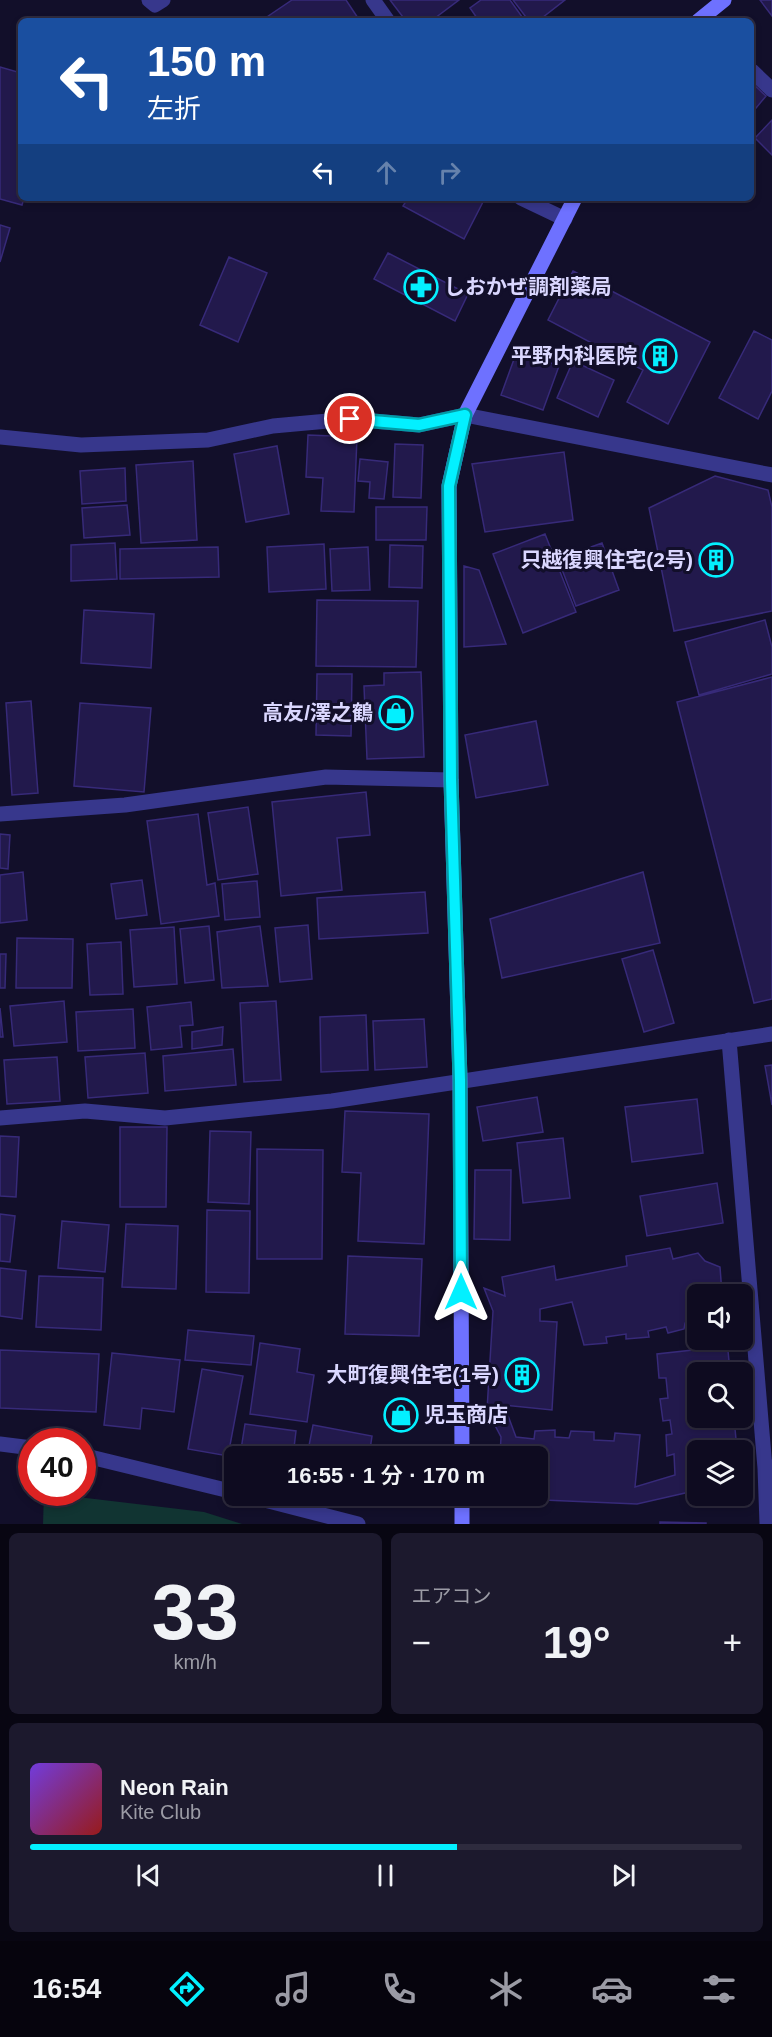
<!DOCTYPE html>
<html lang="ja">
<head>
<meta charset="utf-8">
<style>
	:root { --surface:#0e0b20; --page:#1c192d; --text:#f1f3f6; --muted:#9b9ba5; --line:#2e2b3e; --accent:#03f0ff }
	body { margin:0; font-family:Helvetica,"Noto Sans JP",sans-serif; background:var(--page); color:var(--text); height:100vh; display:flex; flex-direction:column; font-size:22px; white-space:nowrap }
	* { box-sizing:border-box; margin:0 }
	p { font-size:20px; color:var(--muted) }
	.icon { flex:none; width:33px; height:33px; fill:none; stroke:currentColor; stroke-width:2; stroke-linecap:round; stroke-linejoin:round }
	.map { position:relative; height:1524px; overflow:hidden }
	.side { display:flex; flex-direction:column; gap:9px; padding:9px; background:#080612; flex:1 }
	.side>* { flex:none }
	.banner { position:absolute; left:18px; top:18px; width:736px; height:183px; border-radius:9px; box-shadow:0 3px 9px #0003,0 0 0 2px var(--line); background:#1a4fa0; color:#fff; overflow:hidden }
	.controls { position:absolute; left:687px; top:1284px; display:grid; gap:12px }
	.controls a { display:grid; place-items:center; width:66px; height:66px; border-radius:9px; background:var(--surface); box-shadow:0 3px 9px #0003,0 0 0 2px var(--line); font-size:30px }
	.speed { position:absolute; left:18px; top:1428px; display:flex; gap:12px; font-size:30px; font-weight:700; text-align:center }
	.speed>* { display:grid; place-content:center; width:78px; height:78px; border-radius:50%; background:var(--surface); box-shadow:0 3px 9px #0003,0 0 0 2px var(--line); line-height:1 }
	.speed .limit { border:9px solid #d22; background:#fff; color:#111 }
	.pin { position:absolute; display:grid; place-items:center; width:51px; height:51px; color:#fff; margin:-26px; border:3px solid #fff; border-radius:50%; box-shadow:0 2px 6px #0007 }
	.me { position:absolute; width:66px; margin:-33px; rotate:0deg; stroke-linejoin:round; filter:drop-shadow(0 0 4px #0008) }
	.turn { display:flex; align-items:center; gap:21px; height:126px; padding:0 30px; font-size:27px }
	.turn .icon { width:78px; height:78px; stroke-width:2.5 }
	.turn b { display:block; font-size:42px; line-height:51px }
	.lanes { display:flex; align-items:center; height:57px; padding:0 30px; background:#0003; justify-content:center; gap:30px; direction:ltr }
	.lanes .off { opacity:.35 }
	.big { font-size:45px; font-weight:600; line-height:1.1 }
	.side .widget { flex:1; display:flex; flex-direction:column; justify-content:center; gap:9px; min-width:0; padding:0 21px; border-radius:9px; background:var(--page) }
	.side .dial { align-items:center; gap:0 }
	.dial b { font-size:78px; line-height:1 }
	.song { display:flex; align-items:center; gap:18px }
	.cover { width:72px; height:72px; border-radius:9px; background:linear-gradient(135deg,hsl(260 70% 55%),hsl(0 70% 35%)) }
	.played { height:6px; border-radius:3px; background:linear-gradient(90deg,var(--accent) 60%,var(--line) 60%) }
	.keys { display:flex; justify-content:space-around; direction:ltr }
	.heat { display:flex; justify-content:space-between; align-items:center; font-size:33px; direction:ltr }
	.side .tiles { flex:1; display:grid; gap:9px; grid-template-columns:1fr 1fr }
	.widget:last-child { grid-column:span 2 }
	.trip { position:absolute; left:224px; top:1446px; width:324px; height:60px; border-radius:9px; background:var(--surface); box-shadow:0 3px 9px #0003,0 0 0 2px var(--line); font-weight:600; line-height:60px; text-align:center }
	.dock { display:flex; height:96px; justify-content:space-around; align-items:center; background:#06040d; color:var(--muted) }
	.dock .icon { width:42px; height:42px }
	.dock .current { color:var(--accent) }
	.dock b { font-size:27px; color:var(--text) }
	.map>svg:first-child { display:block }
</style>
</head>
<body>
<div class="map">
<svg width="772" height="1524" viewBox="0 0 772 1524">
	<rect width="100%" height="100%" fill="#120f2a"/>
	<path fill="#113432" d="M44 1493 204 1512 242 1524H43Z"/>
	<path fill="#22194c" stroke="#372a79" stroke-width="1.5" d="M292 0H346L360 21H261Z
		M390 0H459L431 21H406Z
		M481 0H510L525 21H479L470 8Z
		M513 0H565L538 21H529Z
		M760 0H772V16Z
		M0 67 21 73V198H24L22 205 0 199Z
		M752 83 766 96 752 113Z
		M772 120V155L755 138Z
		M408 198H485L464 239 403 206Z
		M0 225 10 228 0 262Z
		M388 253 468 294 455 321 374 279Z
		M229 257 267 273 238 342 200 325Z
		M573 271 710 342 668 424 627 402 643 370 548 320Z
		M754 331 772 340V391L758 419 719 398Z
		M517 351 559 366 543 410 501 395Z
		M573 361 614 380 598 417 557 398Z
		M308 435 357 437 354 512 321 511 323 478 306 477Z
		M395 444 423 445 421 498 393 497Z
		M277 446 289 514 246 522 234 454Z
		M564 452 573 520 485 532 472 464Z
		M360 459 388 462 384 499 369 498 370 482 358 481Z
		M193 461 197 540 141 543 136 465Z
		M125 468 126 501 82 504 80 471Z
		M715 476 768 490 772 507V611L674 631 649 508Z
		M127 505 130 535 84 538 82 508Z
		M376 507H427L426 540H376Z
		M545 534 576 612 523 633 493 554Z
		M115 543 117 579 71 581V545Z
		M602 543 619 590 576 606 558 559Z
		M324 544 326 589 269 592 267 547Z
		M390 545 423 546 422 588 389 587Z
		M218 547 219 577 120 579V549Z
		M368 547 370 590 332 591 330 549Z
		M464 566 479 570 506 644 464 647Z
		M317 600 418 601 416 667 316 666Z
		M84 610 154 614 151 668 81 663Z
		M765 620 772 647V674L699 695 685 642Z
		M421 672 424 757 367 759 364 686 384 685V673Z
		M317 674H352L351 736 316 735Z
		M772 677V999L754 1003 677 702Z
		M31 701 38 793 12 795 6 703Z
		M80 703 151 708 144 792 74 786Z
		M536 721 548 785 476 798 465 735Z
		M366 792 370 835 337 838 342 890 281 896 272 802Z
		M248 807 258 874 218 880 208 813Z
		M198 814 207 885 215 883 219 916 161 924 147 821Z
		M0 834 10 835 8 869 0 868Z
		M23 872 27 920 0 923V875Z
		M643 872 660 943 502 978 490 919Z
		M142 880 147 915 116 919 111 884Z
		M257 881 260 917 225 920 222 884Z
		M425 892 428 933 319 939 317 898Z
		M308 925 312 979 280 982 275 928Z
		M209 926 214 980 185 983 180 929Z
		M260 926 268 986 222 988 217 932Z
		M174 927 177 984 134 987 130 930Z
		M17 938 73 939 72 988H16Z
		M121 942 123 994 90 995 87 944Z
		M653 950 674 1023 644 1032 622 959Z
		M0 954H6L5 988H0Z
		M64 1001 67 1042 14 1046 10 1006Z
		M276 1001 281 1080 244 1082 240 1003Z
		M191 1002 193 1025 180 1026 182 1047 151 1050 147 1007Z
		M0 1008 3 1037H0Z
		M133 1009 135 1048 78 1051 76 1012Z
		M366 1015 368 1070 321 1072 320 1017Z
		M424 1019 427 1067 375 1070 373 1021Z
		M223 1027 222 1045 192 1049V1032Z
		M233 1049 236 1085 165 1091 163 1056Z
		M145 1053 148 1093 88 1098 85 1057Z
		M57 1057 60 1101 7 1104 4 1060Z
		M772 1065V1105L765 1066Z
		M537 1097 543 1132 483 1141 477 1107Z
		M697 1099 703 1153 632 1162 625 1107Z
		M345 1111 429 1114 424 1244 358 1241 361 1173 342 1172Z
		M120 1127H167L166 1207H120Z
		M210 1131 251 1132 249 1204 208 1202Z
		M0 1136 19 1137 16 1197 0 1196Z
		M563 1138 570 1198 523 1203 517 1143Z
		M257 1149 323 1150 322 1259H257Z
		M475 1170H511L510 1240 474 1239Z
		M717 1183 723 1223 647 1236 640 1196Z
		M207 1210 250 1211 249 1293 206 1292Z
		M0 1214 15 1216 10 1262 0 1261Z
		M62 1221 109 1225 105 1272 58 1268Z
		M126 1224 178 1226 176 1289 122 1287Z
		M670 1248 673 1259 698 1253 705 1261 720 1267 722 1294H698V1319L685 1323 684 1329 668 1333 666 1327 648 1331 649 1337 626 1339V1334L606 1337 607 1343 584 1345 572 1302 540 1309V1321L557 1322 552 1410 504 1405 516 1437 534 1439 535 1431 555 1430V1437L569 1438 571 1431 594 1432V1440L614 1441 615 1433 640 1435 635 1487 675 1475 674 1454 667 1456 666 1435 672 1434 670 1420 663 1421 660 1399 668 1398 666 1378H659L657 1354 711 1348 708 1340H727L730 1372H698V1418H734L737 1450H698V1496H734L694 1502V1491L637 1504 496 1498V1496H537V1456H500L501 1437 487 1410 493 1311 484 1288 505 1296 502 1277 554 1266 556 1280 627 1266 626 1256Z
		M348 1256 422 1259 419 1336 345 1334Z
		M0 1268 26 1271 22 1319 0 1316Z
		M39 1276 103 1278 101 1330 36 1327Z
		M188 1330 254 1336 251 1365 185 1360Z
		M260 1343 300 1349 297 1372 314 1375 307 1422 250 1414Z
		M0 1350 99 1354 96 1412 0 1408Z
		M112 1353 180 1360 174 1412 142 1408 140 1429 104 1425Z
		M202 1369 243 1376 228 1456 188 1449Z
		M245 1424 296 1431 293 1456H240Z
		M313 1425 372 1436 369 1456H307Z
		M660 1522 706 1523V1524H660Z"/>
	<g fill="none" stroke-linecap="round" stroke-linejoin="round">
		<path stroke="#37378c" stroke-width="15" d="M149 0 155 5 163 0
			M373 0 388 21
			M752 71 772 90
			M521 198 565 219
			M0 437 81 445 208 440 273 426 350 419 419 425 465 415 772 475
			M0 814 125 805 326 777 451 780
			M729 1040 765 1468 772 1467
			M0 1118 85 1111 165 1118 332 1101 772 1034
			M0 1444 32 1448
			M82 1455 234 1492
			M765 1468 767 1524
			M249 1496 358 1524"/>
		<path stroke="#6e71ff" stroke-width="15" d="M698 21 724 0
			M462 1456 460 1080 451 780 449 486 465 415 575 198
			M462 1496V1524"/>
	</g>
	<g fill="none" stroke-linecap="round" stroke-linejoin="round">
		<defs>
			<path id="route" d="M350 419 419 425 465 415 449 486 451 780 460 1080 461 1292"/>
		</defs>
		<use href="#route" stroke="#029ca6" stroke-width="15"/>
		<use href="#route" stroke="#03f0ff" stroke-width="10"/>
	</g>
	<defs>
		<symbol id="pharmacy-ring" viewBox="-11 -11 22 22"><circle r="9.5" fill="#120f2a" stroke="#03f0ff" stroke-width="1.5"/><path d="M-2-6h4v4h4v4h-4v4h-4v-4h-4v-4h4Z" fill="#03f0ff"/></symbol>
		<symbol id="building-ring" viewBox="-11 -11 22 22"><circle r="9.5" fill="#120f2a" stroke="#03f0ff" stroke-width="1.5"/><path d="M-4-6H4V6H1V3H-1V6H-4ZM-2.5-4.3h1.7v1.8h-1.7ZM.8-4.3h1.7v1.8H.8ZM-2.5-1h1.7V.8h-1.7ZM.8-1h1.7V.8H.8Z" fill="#03f0ff"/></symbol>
		<symbol id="shop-ring" viewBox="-11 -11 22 22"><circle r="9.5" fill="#120f2a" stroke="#03f0ff" stroke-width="1.5"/><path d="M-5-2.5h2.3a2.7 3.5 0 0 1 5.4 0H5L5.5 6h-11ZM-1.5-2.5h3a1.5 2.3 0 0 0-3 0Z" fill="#03f0ff"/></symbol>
	</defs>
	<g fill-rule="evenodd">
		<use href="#pharmacy-ring" x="402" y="268" width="38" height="38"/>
		<use href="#building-ring" x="641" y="337" width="38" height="38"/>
		<use href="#building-ring" x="697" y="541" width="38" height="38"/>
		<use href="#shop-ring" x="377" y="694" width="38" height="38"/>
		<use href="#building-ring" x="503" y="1356" width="38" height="38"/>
		<use href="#shop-ring" x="382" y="1396" width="38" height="38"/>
	</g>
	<g text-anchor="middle" stroke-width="6" stroke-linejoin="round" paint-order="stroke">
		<g font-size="21" font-weight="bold" fill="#dad7ff" stroke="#120f2a" text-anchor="end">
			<text x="444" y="294" text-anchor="start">しおかぜ調剤薬局</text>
			<text x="637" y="363">平野内科医院</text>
			<text x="693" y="567">只越復興住宅(2号)</text>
			<text x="373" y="720">高友/澤之鶴</text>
			<text x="499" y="1382">大町復興住宅(1号)</text>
			<text x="424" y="1422" text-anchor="start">児玉商店</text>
		</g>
	</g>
</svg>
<div class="controls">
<a><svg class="icon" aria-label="sound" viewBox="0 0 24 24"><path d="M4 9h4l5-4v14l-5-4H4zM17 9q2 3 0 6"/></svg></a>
<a><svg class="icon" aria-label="search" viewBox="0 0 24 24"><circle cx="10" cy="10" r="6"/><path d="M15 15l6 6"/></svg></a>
<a><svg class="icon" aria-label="layers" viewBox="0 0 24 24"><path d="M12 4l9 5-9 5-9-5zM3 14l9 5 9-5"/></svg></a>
</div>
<div class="speed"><div class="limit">40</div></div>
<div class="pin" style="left:350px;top:419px;background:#d93025"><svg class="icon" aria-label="arrive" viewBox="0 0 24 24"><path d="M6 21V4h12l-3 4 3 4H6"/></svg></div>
<svg class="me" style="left:461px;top:1292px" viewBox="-20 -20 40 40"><path d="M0-17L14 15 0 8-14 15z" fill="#03f0ff" stroke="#fff" stroke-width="4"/></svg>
<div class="trip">16:55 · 1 分 · 170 m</div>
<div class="banner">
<div class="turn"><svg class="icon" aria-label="left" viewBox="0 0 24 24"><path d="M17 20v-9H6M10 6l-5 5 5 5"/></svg><div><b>150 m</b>左折</div></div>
<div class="lanes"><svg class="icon" aria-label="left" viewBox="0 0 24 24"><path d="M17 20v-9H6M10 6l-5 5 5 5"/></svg><svg class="icon off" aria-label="ahead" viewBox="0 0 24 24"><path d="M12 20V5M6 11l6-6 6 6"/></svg><svg class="icon off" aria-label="right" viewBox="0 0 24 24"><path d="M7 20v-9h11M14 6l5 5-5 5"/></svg></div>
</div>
</div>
<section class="side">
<div class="tiles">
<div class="widget dial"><b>33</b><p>km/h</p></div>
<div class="widget"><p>エアコン</p>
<div class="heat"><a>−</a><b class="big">19°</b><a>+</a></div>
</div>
<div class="widget">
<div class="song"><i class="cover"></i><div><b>Neon Rain</b><p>Kite Club</p></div></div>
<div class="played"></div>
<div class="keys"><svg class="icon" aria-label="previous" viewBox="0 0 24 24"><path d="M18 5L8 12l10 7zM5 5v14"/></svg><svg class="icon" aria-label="pause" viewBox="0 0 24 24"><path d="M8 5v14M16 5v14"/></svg><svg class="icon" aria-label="next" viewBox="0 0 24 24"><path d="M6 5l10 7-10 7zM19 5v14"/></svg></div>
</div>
</div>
</section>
<nav class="dock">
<b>16:54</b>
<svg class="icon current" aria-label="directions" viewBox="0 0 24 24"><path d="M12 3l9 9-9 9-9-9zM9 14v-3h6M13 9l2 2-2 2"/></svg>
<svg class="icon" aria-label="music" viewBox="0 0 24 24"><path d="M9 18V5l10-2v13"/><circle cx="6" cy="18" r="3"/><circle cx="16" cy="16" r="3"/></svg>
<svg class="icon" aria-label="phone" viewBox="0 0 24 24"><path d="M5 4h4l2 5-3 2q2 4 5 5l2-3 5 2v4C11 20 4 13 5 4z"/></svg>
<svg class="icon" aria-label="climate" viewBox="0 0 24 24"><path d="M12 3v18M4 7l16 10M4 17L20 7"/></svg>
<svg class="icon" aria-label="car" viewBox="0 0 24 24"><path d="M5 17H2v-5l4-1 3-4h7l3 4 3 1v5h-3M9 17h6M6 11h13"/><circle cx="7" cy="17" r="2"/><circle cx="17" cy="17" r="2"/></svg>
<svg class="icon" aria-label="filters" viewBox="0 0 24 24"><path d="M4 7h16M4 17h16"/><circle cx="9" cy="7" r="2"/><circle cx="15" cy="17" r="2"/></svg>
</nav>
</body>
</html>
